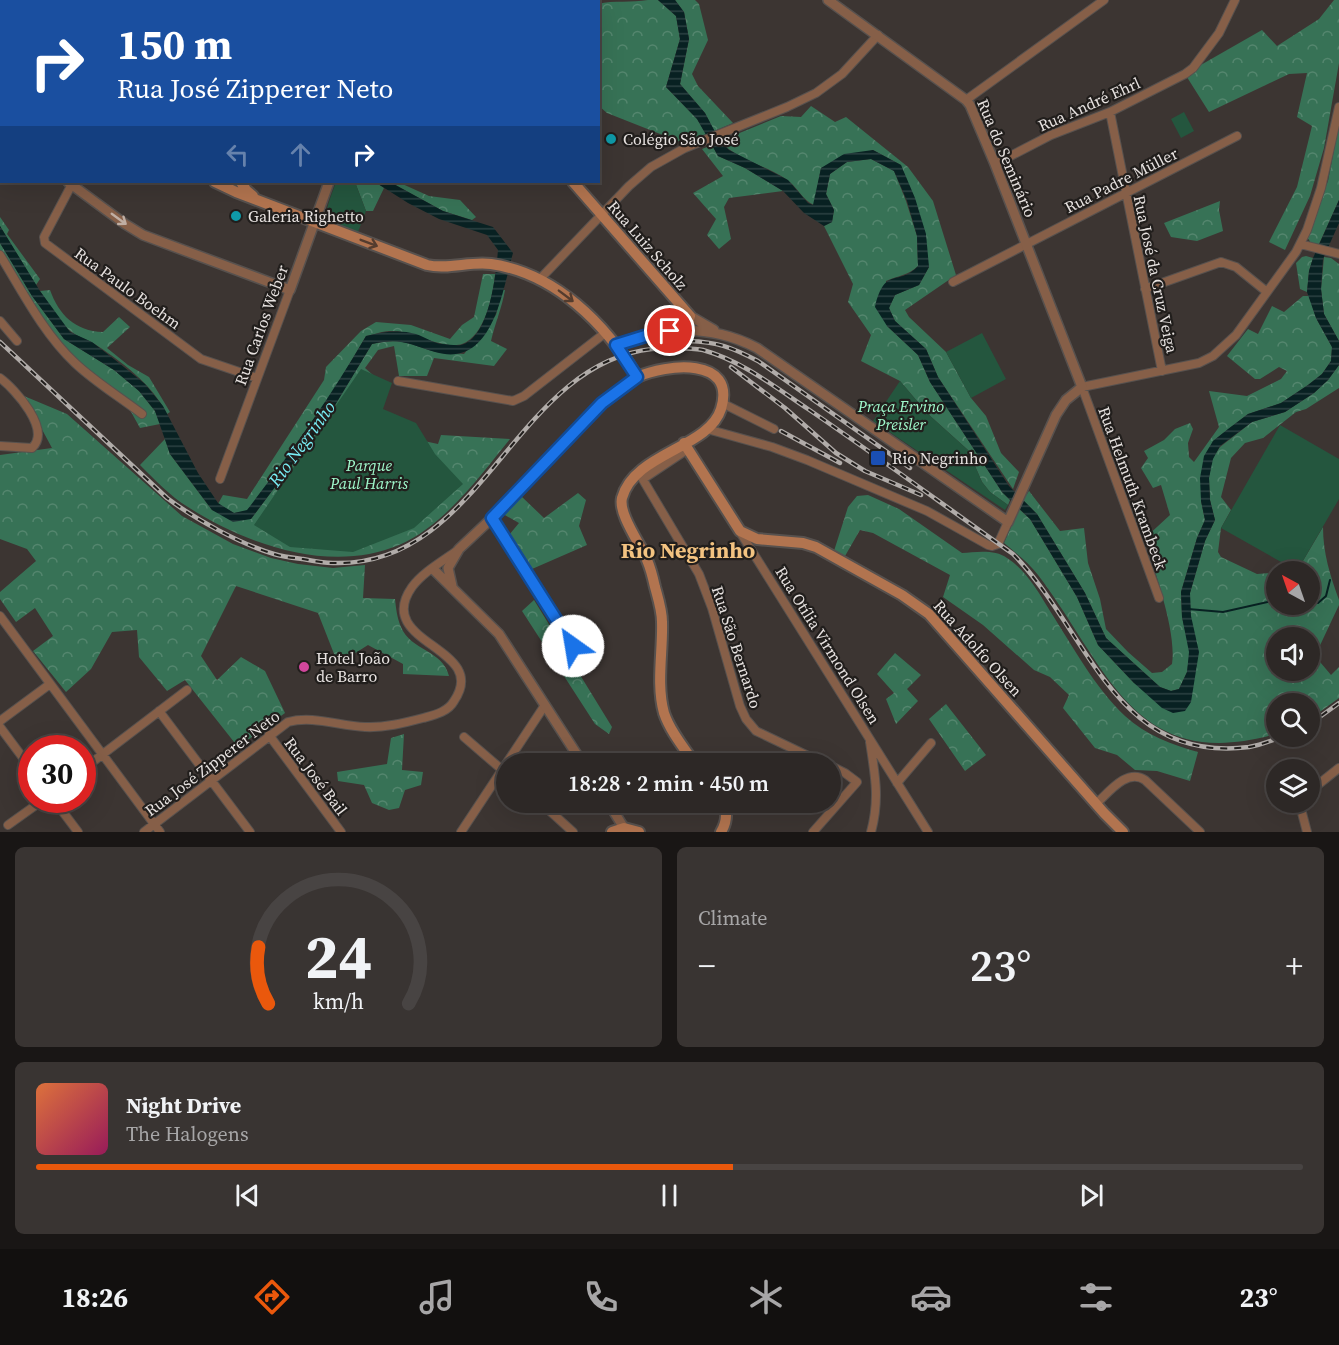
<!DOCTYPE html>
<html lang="en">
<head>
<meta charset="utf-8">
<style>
	:root { --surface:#2d2826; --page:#393432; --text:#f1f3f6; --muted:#a7a6a7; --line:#484443; --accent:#ea580c }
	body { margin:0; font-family:"Source Serif 4",serif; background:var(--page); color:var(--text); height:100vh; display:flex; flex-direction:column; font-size:22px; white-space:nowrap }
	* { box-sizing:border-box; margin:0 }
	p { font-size:20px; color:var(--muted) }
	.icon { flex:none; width:33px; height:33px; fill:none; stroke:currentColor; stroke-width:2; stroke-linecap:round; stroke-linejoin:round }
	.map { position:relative; height:832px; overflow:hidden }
	.side { display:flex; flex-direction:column; gap:15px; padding:15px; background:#191615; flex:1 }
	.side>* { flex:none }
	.guide { position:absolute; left:0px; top:0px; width:600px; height:183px; box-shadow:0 6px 24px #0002,0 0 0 2px var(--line); background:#1a4fa0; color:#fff; overflow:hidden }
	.needle { width:39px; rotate:320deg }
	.buttons { position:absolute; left:1266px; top:561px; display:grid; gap:12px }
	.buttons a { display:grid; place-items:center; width:54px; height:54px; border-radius:50%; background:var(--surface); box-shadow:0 6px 24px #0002,0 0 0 2px var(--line); font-size:30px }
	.speed { position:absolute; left:18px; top:735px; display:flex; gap:12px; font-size:30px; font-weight:700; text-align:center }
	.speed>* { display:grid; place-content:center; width:78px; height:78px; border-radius:50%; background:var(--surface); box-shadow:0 6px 24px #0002,0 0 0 2px var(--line); line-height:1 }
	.speed .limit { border:9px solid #d22; background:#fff; color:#111 }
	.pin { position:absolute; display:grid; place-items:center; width:51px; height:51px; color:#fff; margin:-26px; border:3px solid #fff; border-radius:50%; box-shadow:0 2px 6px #0007 }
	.me { position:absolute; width:66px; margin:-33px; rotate:328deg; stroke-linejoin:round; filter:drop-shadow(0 0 4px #0008) }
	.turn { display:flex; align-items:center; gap:21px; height:126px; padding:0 18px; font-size:27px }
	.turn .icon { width:78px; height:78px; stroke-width:2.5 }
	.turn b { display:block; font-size:42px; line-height:51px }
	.lanes { display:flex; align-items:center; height:57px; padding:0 18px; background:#0003; justify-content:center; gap:30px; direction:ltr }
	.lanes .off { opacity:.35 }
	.big { font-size:45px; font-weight:600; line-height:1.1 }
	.side .tile { flex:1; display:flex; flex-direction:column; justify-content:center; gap:9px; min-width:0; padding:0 21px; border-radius:9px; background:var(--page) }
	.side .dial { align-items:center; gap:0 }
	.dial svg { height:156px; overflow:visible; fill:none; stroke:var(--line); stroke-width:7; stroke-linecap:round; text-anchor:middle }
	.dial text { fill:var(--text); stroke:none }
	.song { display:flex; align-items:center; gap:18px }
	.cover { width:72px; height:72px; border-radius:9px; background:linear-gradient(135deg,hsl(20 70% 55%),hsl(330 70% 35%)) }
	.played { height:6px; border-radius:3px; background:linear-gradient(90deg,var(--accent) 55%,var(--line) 55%) }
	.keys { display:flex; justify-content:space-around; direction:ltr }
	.heat { display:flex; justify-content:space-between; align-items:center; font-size:33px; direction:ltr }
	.side .tiles { flex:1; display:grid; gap:15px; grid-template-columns:1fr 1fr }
	.tile:last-child { grid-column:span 2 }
	.trip { position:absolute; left:496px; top:753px; width:345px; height:60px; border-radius:30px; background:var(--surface); box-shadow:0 6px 24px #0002,0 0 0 2px var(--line); font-weight:600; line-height:60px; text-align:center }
	.tab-bar { display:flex; height:96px; justify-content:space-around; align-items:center; background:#12100f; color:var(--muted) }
	.tab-bar .icon { width:42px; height:42px }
	.tab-bar .on { color:var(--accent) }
	.tab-bar b { font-size:27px; color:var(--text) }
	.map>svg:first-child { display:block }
</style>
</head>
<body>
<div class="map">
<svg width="1339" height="832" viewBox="0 0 1339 832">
	<defs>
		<pattern id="forest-crowns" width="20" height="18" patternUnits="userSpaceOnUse" patternTransform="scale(1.5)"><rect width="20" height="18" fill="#377256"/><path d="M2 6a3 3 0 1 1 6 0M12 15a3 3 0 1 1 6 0" fill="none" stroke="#54866e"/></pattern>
		<pattern id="water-rules" width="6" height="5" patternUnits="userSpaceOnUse" patternTransform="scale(1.5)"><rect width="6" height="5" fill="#082122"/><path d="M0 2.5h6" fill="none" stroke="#2c4142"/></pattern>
	</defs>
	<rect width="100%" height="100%" fill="#3c3532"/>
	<path fill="url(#forest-crowns)" fill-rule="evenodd" d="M648 0H658L676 16 680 39 666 87 697 119 706 134 683 143 607 113 599 106 598 4C614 0 632 3 648 0Z
		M675 0H695L699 4 708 40 692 74 698 86 733 123 714 131 705 113 680 84 689 39 684 12Z
		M1334 0H1339V63L1324 148 1310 196 1285 250 1269 242 1297 187 1312 126 1297 117 1307 73 1289 74 1209 112 1185 74 1262 30 1277 46 1319 19Z
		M811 106 835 122 846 117 908 167 933 201 956 275 905 310 909 317 946 352 971 398 986 416 1001 453 1019 472 1013 489 938 377 926 349 895 321 889 308 895 295 919 285 929 267 901 165 873 150 821 168 814 205C802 200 797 186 786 179 765 165 737 160 720 141L781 116 801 117Z
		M1339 124V200L1319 244 1311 243 1307 237 1328 181Z
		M712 145 718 156 745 168 783 191 729 198 724 207 731 239 719 249 707 235 716 219 693 193 723 176 702 149Z
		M871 159 894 171 906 201 917 236 918 266C909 275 897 276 886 281L887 326 918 355 930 382 1002 492 1010 500 1008 505 990 492 982 482 968 450 928 414 900 381 861 361 871 335 848 302 853 284 824 226 832 222 834 210 826 194 830 174 847 162Z
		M355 182H375L384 188 373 211H366Z
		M390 182H398L429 196 460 200 476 217 472 220 443 211Z
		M1220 201 1219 210 1223 231 1197 241 1171 237 1164 223Z
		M0 217 9 230 7 234 40 279 36 285 0 226Z
		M0 243 32 296 64 339 114 370 139 391 155 411 160 424 140 428 125 401 64 351 0 255Z
		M1306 256 1313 258 1309 271 1307 292 1300 289 1296 263 1302 257Z
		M1324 257 1331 258 1339 264V341L1324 314 1321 289Z
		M483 274H495C493 295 485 336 462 344 457 346 445 345 439 343 422 339 408 330 389 331 382 331 373 335 366 336L322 410 247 511 234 513 218 504 223 495 247 499 324 380 326 367 361 331 376 322 411 325 450 339 462 325 474 317Z
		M50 290C59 315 75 331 103 332L119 317 130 327 107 348 128 365 149 377 170 412 167 414C153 385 120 360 93 343 86 339 78 337 72 332 61 325 48 302 40 291Z
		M502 290H505C502 308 495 323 491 341L507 349 494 366 434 358 427 376H399L394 346 378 350 365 368 374 376 358 427 438 444 441 435 510 439C480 476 444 526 399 545 331 574 247 545 188 507 170 496 155 480 140 465L165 439 170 454 212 510 251 519 329 415 372 344C403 337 408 344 436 352 445 354 455 353 464 354L496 315Z
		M1303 296H1309L1316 318 1332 347 1331 361 1322 374 1308 385 1281 403 1248 414 1213 441 1201 501 1205 520 1197 538 1181 592 1182 617 1190 652 1187 672 1179 689 1171 691 1160 687 1106 638 1085 593 1037 514 1023 500 1029 491 1060 531 1084 528 1088 563 1100 599 1106 629 1128 652 1152 673 1162 672 1172 664C1177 631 1154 571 1145 538L1170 515 1161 485 1153 488 1141 468 1148 458 1144 451 1164 440 1175 429 1190 423 1193 429 1188 443 1189 457 1194 462 1219 427 1209 391 1247 396 1281 379 1287 371 1279 367 1260 379H1255L1227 356 1248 329 1258 334 1272 306 1284 312Z
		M1339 365V388L1306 409 1296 412 1263 438 1245 443 1231 458 1221 497 1231 510 1221 528 1218 552 1221 557 1257 574 1270 573 1283 563 1297 571 1323 527C1323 553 1330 575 1339 600V605L1315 656 1331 675 1339 667V698L1310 719V704H1276V734C1133 775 1108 667 1038 575 1029 563 1016 553 1004 543L1019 509 1030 519 1077 597 1098 645 1134 683 1191 702 1190 593 1205 541 1215 520 1210 500 1209 478 1212 459 1220 447 1252 422 1285 412 1314 393 1328 380ZM1276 572H1310V604H1276ZM1276 638H1310V670H1276Z
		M24 396 67 414 182 516 233 544 271 558 298 564 333 568 365 565 363 598 395 599C396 608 397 618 401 627 411 651 443 650 449 676L403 674V664L368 645 338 664 318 613 236 586 201 656 217 680 241 657 265 671 285 713 238 747 185 680 167 691 139 657 137 630 112 632 91 669 66 692 33 651 53 636 35 608 16 622 0 599V592L36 561 27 549 0 539V455L52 448Z
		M578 493 586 500 579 526 587 545 532 569 509 535 519 523 503 514 521 496 544 518Z
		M868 495 899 509 962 553C976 552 995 549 1007 558 1026 570 1039 593 1050 611 1072 645 1095 688 1125 716 1146 735 1172 745 1198 752L1190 781 1157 771 1135 770 1117 755 1095 748 1063 708 1069 695 1050 677 1034 670 983 625 943 597 950 575 873 533 860 530 845 556 834 551 848 507 857 496Z
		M534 600 612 727 609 734 595 724 522 611Z
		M895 653 921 675 907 689 918 701 896 724 886 699 894 693 877 674Z
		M946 704 986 755 965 771 929 719Z
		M404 734 402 770 423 772 421 785 405 790 399 808 389 810 372 803 364 785 338 781 337 772 387 764 391 738Z"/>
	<path fill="#24563e" d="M1184 112 1194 131 1181 138 1171 119Z
		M336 182H355L366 211 358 232C320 218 323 218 336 182Z
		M982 333 1006 379 971 398 946 352Z
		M361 369 392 383 383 409 416 423 435 454 463 484 414 528 353 552 290 547 254 525Z
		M900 381 928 414 968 450 982 482 990 492 1008 505 1005 510 873 421Z
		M1280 425 1339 459V499L1297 571 1221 528Z"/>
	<path fill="url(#water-rules)" d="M658 0H675L684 12 689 39 680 84 705 113 720 141 729 150 788 180 808 203 813 205 821 168 844 154 873 150 901 165 915 198 926 234 929 267 919 285 895 295 889 308 895 321 926 349 938 377 1009 486 1037 514 1085 593 1106 638 1160 687 1171 691 1179 689 1187 672 1189 652 1182 617 1181 592 1197 538 1205 520 1201 501 1200 478 1204 456 1213 441 1228 429 1248 414 1281 403 1308 385 1322 374 1331 361 1332 347 1316 318 1307 292 1309 271 1313 258 1339 200V223L1323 259 1321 289 1324 314 1339 341V365L1328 380 1314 393 1285 412 1252 422 1220 446 1213 459 1209 478 1210 500 1215 520 1205 541 1190 593 1191 616 1199 652 1191 702 1185 711 1173 713 1162 708 1134 683 1098 645 1077 597 1030 519 1002 492 930 382 918 355 887 326 875 307C885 265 899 287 918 266L917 236 907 201 894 171 871 159 847 162 830 174 826 194 834 210 832 222 824 226 804 213 783 191 745 168 718 156 697 119 666 87 680 39 676 16Z
		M375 182H390L443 211 493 227 513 253C502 292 493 369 435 352 409 344 400 337 372 344L329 415 251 519 233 522 212 510 170 454 155 411 139 391 114 370 64 339 32 296 0 243V226L40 291 70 332 92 342 119 363 145 384 163 406 198 473 218 503 234 513 247 510C290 454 330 398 366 336 383 332 399 329 416 334 425 337 433 343 442 344 447 344 456 346 461 345 490 338 496 273 498 250L487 235 439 219 408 203Z"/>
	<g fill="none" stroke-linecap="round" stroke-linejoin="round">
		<path stroke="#082122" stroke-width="2" d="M1310 601 1318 603 1326 596 1330 580
			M1188 609 1223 612 1276 600"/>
		<defs>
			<path id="minor" d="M21 0V2
				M5 2 6 0
				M442 2 443 0
				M0 10 2 8
				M966 100 1104 0
				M1110 112 1162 371
				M995 164 1051 135 1110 112 1185 74 1193 68 1219 33 1235 0
				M72 184 44 237 45 243 201 359 257 378
				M1300 244 1339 254
				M0 255C22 291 44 334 75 363 95 382 120 397 142 414
				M539 280 629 186 651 167 685 148 787 107 816 93 842 74 878 35
				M953 282 1237 136
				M1145 289 1221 262 1236 267 1267 292
				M0 321 17 341
				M0 378C15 389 52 430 32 448L0 446
				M398 381 513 401 524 396 605 333
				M722 403 774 429
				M707 429 772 447 807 460 927 511 988 545 992 546 998 544 1008 522
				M639 473 699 574 712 608 740 706 746 719 756 731 825 764
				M220 479 290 290
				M643 479 688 449
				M492 518 584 665
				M740 532 928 832
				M1159 598 1082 387 1199 363 1213 356 1236 335 1296 252 1307 230 1321 188 1339 107
				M0 616 160 832
				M159 711 250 832
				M0 721 50 684
				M0 727 32 770
				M269 735 341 832
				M464 737 507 774
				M870 742C875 775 880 799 871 832
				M82 770 187 690
				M897 783 931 743
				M1310 791 1339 768
				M54 800 78 832
				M540 802 573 832
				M1303 802 1301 809 1307 832
				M1096 804C1109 792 1127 768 1145 780L1200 832
				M8 825 43 800
				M144 832 288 722C313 715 339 726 365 727 384 728 404 723 423 718 434 715 448 712 454 701 491 647 372 644 412 587 423 572 443 561 458 550
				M461 832 545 705
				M813 832 857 782 845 773 831 766"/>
			<path id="tertiary" d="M0 138 2 139
				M68 182 125 224 143 235 290 290 329 182
				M690 316 714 330
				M683 330C711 331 732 335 757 348L1008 522 1056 415 1066 400 1082 387 995 164 970 105 966 100 828 0
				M433 569 499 634 583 764
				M452 586 448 568 459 549 492 518 602 403 637 377
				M608 802 624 828"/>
			<path id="secondary" d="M351 0 354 1
				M314 2 316 0
				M0 21 2 23
				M215 182 236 192 427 265C448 270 470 261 491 264 555 273 606 324 637 377 666 364 737 356 721 409 709 448 634 453 622 498 618 514 641 545 647 560 651 569 653 578 655 587 658 598 662 610 662 622 663 651 656 684 664 713 670 731 684 748 695 764
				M241 182 246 190 253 196
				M573 182 690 316 688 323 683 330 645 336 616 345
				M684 443 740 531 757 539 803 543 816 547 902 595 929 614 1104 813 1123 832
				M612 832 624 828 639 832
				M721 832C727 822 728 813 723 802"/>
		</defs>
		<use href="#minor" stroke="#57514e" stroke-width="10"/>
		<use href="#tertiary" stroke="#57514e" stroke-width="12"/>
		<use href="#secondary" stroke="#57514e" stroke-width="14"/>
		<use href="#minor" stroke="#865f48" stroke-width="8"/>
		<use href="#tertiary" stroke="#865f48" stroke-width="9"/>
		<use href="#secondary" stroke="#b2744f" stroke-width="10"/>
		<defs>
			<path id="rail" d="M688 341C718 342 731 347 758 361L910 468
				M0 342 167 498C195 519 240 544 274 554 283 557 294 558 303 559 313 561 324 563 333 563 483 568 513 364 652 349 668 348 687 347 703 350 742 361 775 387 808 409 877 456 945 506 1013 554 1089 631 1114 764 1249 747 1261 745 1273 740 1284 736
				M731 367 785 408 836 453 865 471 921 495
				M781 431 840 463
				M1310 724 1339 703"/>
		</defs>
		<use href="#rail" stroke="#b1aca9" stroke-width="4.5"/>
		<use href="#rail" stroke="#211e1c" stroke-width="2" stroke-dasharray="7" stroke-linecap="butt"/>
	</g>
	<defs><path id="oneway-shaft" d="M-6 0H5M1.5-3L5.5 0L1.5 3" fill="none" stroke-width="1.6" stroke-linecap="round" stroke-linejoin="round" transform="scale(1.5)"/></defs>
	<use stroke="#c0aea3" href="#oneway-shaft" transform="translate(119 219) rotate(36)"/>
	<g stroke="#543c2e">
		<use href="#oneway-shaft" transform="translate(369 243) rotate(21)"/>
		<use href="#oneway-shaft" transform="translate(566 296) rotate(37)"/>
	</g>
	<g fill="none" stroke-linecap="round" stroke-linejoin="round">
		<defs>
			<path id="route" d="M573 646 492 518 602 403 637 377 616 345 645 336 670 331"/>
		</defs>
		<use href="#route" stroke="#114b97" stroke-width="15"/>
		<use href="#route" stroke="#1a73e8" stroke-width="10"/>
	</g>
	<g fill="#0f9aa8" stroke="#211e1c" stroke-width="2">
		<circle cx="611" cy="139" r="6"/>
		<circle cx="236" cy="216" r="6"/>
	</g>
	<rect fill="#1a4fb4" stroke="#211e1c" stroke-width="2" x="870" y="450" width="16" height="16" rx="3"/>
	<circle fill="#d1479c" stroke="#211e1c" stroke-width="2" cx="304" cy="667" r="6"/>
	<g text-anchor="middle" stroke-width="4.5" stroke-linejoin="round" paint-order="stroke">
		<g font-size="16" fill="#e7e2e0" stroke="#211e1c">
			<text transform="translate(1089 104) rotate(-24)" y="6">Rua André Ehrl</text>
			<text transform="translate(1007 158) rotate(67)" y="6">Rua do Seminário</text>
			<text transform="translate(1121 180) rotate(-27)" y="6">Rua Padre Müller</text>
			<text transform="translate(648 245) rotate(49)" y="6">Rua Luiz Scholz</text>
			<text transform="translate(1156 274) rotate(78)" y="6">Rua José da Cruz Veiga</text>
			<text transform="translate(128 288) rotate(36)" y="6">Rua Paulo Boehm</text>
			<text transform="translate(261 325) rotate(-70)" y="6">Rua Carlos Weber</text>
			<text transform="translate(1133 488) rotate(70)" y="6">Rua Helmuth Krambeck</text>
			<text transform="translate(828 645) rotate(58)" y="6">Rua Otília Virmond Olsen</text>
			<text transform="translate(737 647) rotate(72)" y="6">Rua São Bernardo</text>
			<text transform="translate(978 648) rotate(48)" y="6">Rua Adolfo Olsen</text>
			<text transform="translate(212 763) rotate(-37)" y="6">Rua José Zipperer Neto</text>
			<text transform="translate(316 776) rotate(53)" y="6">Rua José Bail</text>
		</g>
		<g font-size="16" fill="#e7e2e0" stroke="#211e1c" text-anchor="start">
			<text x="623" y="145">Colégio São José</text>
			<text x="248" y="222">Galeria Righetto</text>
			<text x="892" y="464">Rio Negrinho</text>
			<text x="316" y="664">Hotel João<tspan x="316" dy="18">de Barro</tspan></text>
		</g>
		<g font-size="16" font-style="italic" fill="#9ff8cb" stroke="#211e1c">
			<text x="901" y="412">Praça Ervino<tspan x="901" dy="18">Preisler</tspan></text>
			<text x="369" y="471">Parque<tspan x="369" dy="18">Paul Harris</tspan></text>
		</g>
		<g font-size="18" font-style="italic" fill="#78eef5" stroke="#211e1c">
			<text transform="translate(302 444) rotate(-54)" y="6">Rio Negrinho</text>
		</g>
		<g font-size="22" font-weight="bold" fill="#f3c381" stroke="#211e1c">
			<text x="688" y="558">Rio Negrinho</text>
		</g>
	</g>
</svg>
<div class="buttons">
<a><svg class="needle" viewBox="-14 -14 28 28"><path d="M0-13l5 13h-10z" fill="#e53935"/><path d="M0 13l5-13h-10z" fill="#a7a6a7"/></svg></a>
<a><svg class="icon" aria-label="sound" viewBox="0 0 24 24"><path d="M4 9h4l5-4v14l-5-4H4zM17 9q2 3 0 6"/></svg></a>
<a><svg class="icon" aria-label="search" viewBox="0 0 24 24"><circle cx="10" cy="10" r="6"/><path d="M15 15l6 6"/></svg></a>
<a><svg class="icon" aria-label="layers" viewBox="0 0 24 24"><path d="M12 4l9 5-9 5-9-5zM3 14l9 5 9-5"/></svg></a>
</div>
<div class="speed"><div class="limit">30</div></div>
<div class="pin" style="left:670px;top:331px;background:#d93025"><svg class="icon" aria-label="arrive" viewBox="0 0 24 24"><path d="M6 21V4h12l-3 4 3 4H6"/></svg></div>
<svg class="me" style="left:573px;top:646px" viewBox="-20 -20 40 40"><circle r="19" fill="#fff"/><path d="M0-13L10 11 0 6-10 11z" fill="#1a73e8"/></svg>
<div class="trip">18:28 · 2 min · 450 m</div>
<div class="guide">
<div class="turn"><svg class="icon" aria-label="right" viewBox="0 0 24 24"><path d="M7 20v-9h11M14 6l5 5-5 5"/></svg><div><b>150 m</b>Rua José Zipperer Neto</div></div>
<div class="lanes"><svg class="icon off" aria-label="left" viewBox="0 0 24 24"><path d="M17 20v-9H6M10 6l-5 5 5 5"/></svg><svg class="icon off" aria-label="ahead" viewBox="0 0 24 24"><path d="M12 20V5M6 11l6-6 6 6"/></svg><svg class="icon" aria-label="right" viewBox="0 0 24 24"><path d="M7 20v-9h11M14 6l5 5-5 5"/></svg></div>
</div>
</div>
<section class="side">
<div class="tiles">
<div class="tile dial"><svg viewBox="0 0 100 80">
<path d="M14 69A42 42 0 1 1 86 69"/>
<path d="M14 69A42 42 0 0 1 9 40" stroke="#ea580c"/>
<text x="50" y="56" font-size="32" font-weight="700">24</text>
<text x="50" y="72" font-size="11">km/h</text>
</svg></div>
<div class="tile"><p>Climate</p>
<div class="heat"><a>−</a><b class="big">23°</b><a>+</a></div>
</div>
<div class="tile">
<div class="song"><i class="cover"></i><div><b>Night Drive</b><p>The Halogens</p></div></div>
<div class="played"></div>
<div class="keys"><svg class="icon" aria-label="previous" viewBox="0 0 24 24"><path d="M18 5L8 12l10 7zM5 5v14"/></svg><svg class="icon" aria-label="pause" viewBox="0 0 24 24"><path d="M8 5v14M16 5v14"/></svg><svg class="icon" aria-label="next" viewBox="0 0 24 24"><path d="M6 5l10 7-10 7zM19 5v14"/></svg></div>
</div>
</div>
</section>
<nav class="tab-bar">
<b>18:26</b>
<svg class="icon on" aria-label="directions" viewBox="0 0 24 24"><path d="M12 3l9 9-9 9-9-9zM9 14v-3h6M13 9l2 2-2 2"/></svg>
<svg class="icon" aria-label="music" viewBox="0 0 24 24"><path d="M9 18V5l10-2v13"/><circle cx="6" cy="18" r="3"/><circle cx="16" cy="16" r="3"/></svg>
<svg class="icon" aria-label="phone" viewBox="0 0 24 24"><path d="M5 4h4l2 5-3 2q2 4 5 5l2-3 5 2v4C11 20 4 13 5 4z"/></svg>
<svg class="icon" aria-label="climate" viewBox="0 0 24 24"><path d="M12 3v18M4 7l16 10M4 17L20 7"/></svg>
<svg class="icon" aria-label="car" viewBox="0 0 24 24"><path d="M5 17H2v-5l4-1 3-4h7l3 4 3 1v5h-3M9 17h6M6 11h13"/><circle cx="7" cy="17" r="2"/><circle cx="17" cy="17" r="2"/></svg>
<svg class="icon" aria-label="filters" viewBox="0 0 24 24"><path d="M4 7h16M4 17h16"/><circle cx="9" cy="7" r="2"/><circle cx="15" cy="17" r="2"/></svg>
<b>23°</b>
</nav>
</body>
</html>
